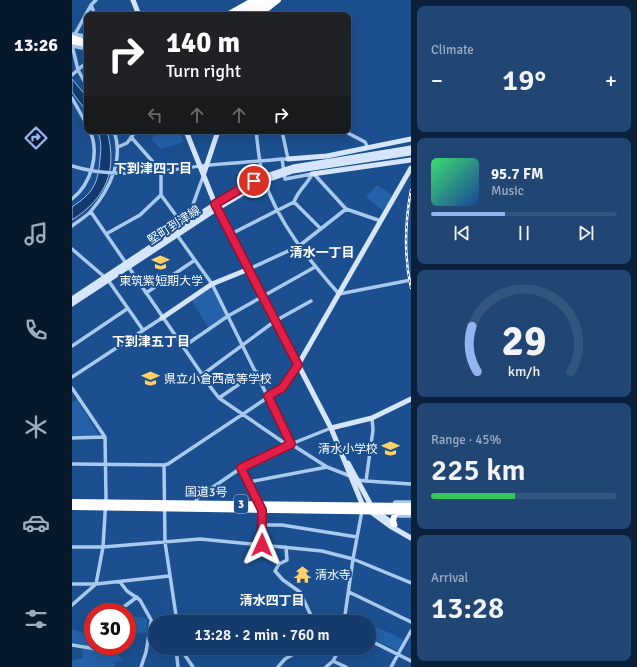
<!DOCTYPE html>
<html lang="en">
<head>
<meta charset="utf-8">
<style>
	:root { --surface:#143b6b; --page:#214673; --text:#f1f3f6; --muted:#9dadc1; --line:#33557e; --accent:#95b2f1 }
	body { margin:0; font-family:Signika,"Noto Sans JP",sans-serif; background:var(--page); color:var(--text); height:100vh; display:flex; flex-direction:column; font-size:15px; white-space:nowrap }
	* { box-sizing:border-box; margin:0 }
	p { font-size:13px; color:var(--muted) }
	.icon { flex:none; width:22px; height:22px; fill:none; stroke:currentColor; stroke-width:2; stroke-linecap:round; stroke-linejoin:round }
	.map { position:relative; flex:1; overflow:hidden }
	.sheet { display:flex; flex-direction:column; gap:6px; padding:6px; background:#0b203b; width:226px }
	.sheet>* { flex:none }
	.hud { position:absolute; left:12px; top:12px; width:267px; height:122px; border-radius:8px; box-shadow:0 4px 16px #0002,0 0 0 1px var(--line); background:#202124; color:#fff; overflow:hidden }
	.speed { position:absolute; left:12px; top:603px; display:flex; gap:8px; font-size:20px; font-weight:700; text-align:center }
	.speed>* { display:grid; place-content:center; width:52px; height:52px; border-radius:50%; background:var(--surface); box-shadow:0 4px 16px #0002,0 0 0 1px var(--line); line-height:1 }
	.speed .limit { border:6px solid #d22; background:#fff; color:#111 }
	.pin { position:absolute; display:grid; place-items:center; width:34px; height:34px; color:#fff; margin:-17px; border:2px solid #fff; border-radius:50%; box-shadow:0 1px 4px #0007 }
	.me { position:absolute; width:44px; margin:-22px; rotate:1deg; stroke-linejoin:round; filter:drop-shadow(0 0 3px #0008) }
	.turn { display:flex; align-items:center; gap:14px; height:84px; padding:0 16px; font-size:18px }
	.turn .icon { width:52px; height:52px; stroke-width:2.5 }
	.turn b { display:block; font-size:28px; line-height:34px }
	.lanes { display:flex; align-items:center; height:38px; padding:0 16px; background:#0003; justify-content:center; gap:20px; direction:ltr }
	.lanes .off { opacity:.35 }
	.big { font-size:30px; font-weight:600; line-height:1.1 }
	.sheet .card { flex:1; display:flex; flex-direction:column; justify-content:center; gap:6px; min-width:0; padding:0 14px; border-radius:8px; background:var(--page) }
	.sheet .dial { align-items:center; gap:0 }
	.dial svg { height:104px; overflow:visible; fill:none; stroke:var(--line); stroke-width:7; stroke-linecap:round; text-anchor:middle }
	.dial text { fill:var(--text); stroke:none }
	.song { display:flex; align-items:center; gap:12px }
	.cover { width:48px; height:48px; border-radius:6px; background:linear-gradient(135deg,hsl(140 70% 55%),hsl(220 70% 35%)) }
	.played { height:4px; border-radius:2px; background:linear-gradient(90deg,var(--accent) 40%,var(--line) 40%) }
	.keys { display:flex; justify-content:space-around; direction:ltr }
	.heat { display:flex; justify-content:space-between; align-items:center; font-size:22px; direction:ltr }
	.charge { height:6px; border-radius:3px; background:linear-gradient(90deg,#34c759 45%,var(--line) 0) }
	.trip { position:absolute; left:76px; top:615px; width:228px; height:40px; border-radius:20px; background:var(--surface); box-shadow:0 4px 16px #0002,0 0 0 1px var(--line); font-weight:600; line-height:40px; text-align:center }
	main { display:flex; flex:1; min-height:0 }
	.menu { display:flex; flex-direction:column; width:72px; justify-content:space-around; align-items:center; background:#08182b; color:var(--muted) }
	.menu .icon { width:28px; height:28px }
	.menu .on { color:var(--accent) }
	.menu b { font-size:18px; color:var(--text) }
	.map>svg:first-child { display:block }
</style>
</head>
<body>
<main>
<nav class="menu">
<b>13:26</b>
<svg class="icon on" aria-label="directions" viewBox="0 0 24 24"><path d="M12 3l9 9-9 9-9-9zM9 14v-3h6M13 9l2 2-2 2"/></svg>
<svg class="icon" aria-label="music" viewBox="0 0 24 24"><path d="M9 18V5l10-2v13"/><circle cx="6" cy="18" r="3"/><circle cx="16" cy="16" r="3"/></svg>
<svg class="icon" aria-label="phone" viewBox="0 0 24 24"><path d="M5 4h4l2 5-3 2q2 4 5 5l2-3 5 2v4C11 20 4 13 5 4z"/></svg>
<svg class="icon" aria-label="climate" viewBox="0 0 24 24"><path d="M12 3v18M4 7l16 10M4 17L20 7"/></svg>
<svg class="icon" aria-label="car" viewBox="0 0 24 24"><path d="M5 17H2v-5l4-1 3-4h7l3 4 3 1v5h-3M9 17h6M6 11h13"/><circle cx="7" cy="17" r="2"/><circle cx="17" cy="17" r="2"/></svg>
<svg class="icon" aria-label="filters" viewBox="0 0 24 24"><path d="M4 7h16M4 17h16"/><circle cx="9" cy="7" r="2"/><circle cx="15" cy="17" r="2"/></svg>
</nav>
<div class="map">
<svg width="339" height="667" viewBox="0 0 339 667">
	<rect width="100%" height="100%" fill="#1b4f8f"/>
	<path fill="#2461a8" d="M86 131H107L112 142 89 149 79 139Z
		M305 185 320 195 311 211 294 197Z
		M140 285 155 317 137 329 119 299Z
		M5 400 26 434 25 436H0V403Z
		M55 617H71L75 620V632L55 636Z
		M305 627 332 640 327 651 299 639Z
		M0 629 21 636V646H41L40 648 51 660 41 663 44 667H0V660L11 658 10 644 0 643Z"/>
	<path fill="#123a6d" stroke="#9cc4f0" d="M0 79 15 97V112L0 92Z
		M25 131H35C46 171 34 198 0 220V207C21 193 26 184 28 159 29 149 30 140 25 131Z"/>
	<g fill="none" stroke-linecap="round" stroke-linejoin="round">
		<path stroke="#a9c9ee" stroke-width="3.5" d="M19 5 23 15
			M2 36 19 5 24 0
			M0 45 6 70 15 86
			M0 75 15 62
			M0 98 15 125
			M184 131C186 146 187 165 192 179 206 223 237 260 267 294L339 280
			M210 131 216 159H210L213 179 240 174
			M272 131 293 142 296 148
			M59 137 89 171V195L111 225
			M46 147 55 143 64 131
			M0 166C40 179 87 172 128 166 155 163 183 162 210 159
			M242 174 274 209 309 221
			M0 199C19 184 28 154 18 131
			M222 202 249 229
			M19 212 140 389 147 398 211 442 219 444
			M120 219 119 210 132 174
			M0 226C6 221 14 217 19 211 38 189 52 159 42 131
			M34 234 68 215 89 195
			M159 234 222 202C227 189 235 185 240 174
			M105 235 140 284 219 444
			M0 249 36 280 71 330
			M177 269 227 246 274 209
			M74 293 123 260
			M0 346 55 309
			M111 347 156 316 243 267
			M130 375 203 321 239 301
			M0 377 90 318
			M0 388 33 437 34 498 31 547 24 584 0 605
			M147 398 185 372
			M259 428 219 444 255 467 278 476
			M0 438 33 437
			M0 464 92 465 96 464 210 388 226 365
			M92 465 93 542 105 622
			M169 468 190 510V545
			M286 480 294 481 301 430 300 418
			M294 481 339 484
			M177 482 255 467
			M124 503 125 498 169 468 219 444
			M321 506 323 502H339
			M290 511 281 559 339 583
			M324 512 327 516H339
			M190 525H210L285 537
			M0 547H31L128 539 250 551 281 559 272 622
			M214 547 215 560 207 564 203 571 211 580 228 592 242 622
			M48 582 55 591 68 600 83 627
			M0 584H24L97 576
			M277 592 339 622
			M53 606 65 597
			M297 640 339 661
			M0 645 24 649
			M104 648 106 667
			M108 648 121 667
			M261 661 274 667
			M69 667 74 652 79 622
			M206 667 213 659 232 648
			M254 667 261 661 268 648
			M319 667 339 631"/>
		<path stroke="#d6e6fa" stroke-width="5" d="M61 0 67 15
			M114 131 143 204 259 428 291 506 318 526 339 538
			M216 159 255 156 339 139
			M132 173 146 131
			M240 174 339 160
			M0 299 143 204 191 177 221 167 339 148
			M0 304 146 208 192 181 221 171 339 153
			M90 318 140 284 177 269
			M226 365 339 168
			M259 428 300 418 339 399
			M276 463 301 509 323 525"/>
		<path stroke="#fff" stroke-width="6" d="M155 15 182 0
			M187 15 206 0
			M0 43 15 46
			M0 502 339 506
			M0 507 339 512
			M322 524 321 520 324 512"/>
		<defs>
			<path id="rail" d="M339 190C333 222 332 256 339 288"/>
		</defs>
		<use href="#rail" stroke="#fff" stroke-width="2.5"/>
		<use href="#rail" stroke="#1b4f8f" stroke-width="1" stroke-dasharray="3" stroke-linecap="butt"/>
		<path stroke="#a9c9ee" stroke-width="3.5" d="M0 34 14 36
			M0 46 10 48"/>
		<path stroke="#fff" stroke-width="6" d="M167 15 190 0
			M177 15 199 0
			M0 38 15 42"/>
	</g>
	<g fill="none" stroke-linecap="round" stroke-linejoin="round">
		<defs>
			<path id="route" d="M182 181 143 204 226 365 210 388 196 396 219 444 169 468 190 510V545"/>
		</defs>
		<use href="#route" stroke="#92132f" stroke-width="10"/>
		<use href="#route" stroke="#e11d48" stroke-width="7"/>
	</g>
	<defs>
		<symbol id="university-bare" viewBox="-9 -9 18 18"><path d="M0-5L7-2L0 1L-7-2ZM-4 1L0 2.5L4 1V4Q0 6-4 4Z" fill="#ffd166" stroke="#1b4f8f" stroke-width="2.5" paint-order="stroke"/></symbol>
		<symbol id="school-bare" viewBox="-9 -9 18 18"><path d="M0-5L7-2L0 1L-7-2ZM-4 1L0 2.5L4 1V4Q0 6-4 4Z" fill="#ffd166" stroke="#1b4f8f" stroke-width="2.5" paint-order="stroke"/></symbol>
		<symbol id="temple-bare" viewBox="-9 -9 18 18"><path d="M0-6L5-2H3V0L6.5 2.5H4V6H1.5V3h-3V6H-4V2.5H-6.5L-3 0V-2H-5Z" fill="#ffd166" stroke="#1b4f8f" stroke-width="2.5" paint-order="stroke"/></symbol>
	</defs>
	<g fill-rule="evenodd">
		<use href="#university-bare" x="76" y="250" width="25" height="25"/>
		<use href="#school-bare" x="66" y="366" width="25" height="25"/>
		<use href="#school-bare" x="306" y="436" width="25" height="25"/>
		<use href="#temple-bare" x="218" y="562" width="25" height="25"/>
	</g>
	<g text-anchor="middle" stroke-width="4" stroke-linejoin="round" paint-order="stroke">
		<rect fill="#1b4f8f" stroke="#bbcadd" stroke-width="1" x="162" y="495" width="14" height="18" rx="3"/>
		<g font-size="11" font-weight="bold" fill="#fff">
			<text x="169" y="508">3</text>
		</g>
		<g font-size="12" fill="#fff" stroke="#1b4f8f">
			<text transform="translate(102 225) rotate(-33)" y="4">堅町到津線</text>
			<text transform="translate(134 492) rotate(1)" y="4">国道3号</text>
		</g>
		<g font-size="12" fill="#fff" stroke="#1b4f8f" text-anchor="start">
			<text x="89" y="285" text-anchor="middle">東筑紫短期大学</text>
			<text x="92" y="383">県立小倉西高等学校</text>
			<text x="306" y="453" text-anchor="end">清水小学校</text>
			<text x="243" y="579">清水寺</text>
		</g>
		<g font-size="13" font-weight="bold" fill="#fff" stroke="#1b4f8f">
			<text x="81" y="173">下到津四丁目</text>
			<text x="250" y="257">清水一丁目</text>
			<text x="79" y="346">下到津五丁目</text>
			<text x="200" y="605">清水四丁目</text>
		</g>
	</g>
</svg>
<div class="speed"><div class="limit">30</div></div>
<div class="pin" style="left:182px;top:181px;background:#d93025"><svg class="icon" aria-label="arrive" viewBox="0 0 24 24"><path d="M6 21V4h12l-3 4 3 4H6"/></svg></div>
<svg class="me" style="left:190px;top:545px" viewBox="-20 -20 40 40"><path d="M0-17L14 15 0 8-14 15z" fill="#e11d48" stroke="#fff" stroke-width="4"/></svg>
<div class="trip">13:28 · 2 min · 760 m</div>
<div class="hud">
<div class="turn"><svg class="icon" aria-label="right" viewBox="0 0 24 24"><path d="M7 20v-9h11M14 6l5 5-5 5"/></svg><div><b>140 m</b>Turn right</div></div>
<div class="lanes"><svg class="icon off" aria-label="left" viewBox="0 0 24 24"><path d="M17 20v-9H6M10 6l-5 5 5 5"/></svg><svg class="icon off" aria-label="ahead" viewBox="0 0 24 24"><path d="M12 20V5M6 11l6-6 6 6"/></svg><svg class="icon off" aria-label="ahead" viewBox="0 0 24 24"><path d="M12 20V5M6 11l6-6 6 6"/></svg><svg class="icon" aria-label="right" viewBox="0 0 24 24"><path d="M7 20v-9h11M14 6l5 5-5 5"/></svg></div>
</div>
</div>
<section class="sheet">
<div class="card"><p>Climate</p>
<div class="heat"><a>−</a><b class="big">19°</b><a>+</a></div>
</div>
<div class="card">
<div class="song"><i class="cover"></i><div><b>95.7 FM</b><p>Music</p></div></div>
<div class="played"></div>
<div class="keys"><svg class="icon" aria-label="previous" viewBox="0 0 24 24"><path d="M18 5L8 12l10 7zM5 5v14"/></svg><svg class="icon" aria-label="pause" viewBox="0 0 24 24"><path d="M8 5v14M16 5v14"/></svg><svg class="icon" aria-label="next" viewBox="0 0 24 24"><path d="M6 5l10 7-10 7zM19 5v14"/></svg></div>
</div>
<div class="card dial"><svg viewBox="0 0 100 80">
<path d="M14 69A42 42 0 1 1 86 69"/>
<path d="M14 69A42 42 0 0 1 10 34" stroke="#95b2f1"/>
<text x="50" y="56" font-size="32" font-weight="700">29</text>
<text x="50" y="72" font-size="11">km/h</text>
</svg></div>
<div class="card"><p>Range · 45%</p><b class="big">225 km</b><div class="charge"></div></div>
<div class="card"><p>Arrival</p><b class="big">13:28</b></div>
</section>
</main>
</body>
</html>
